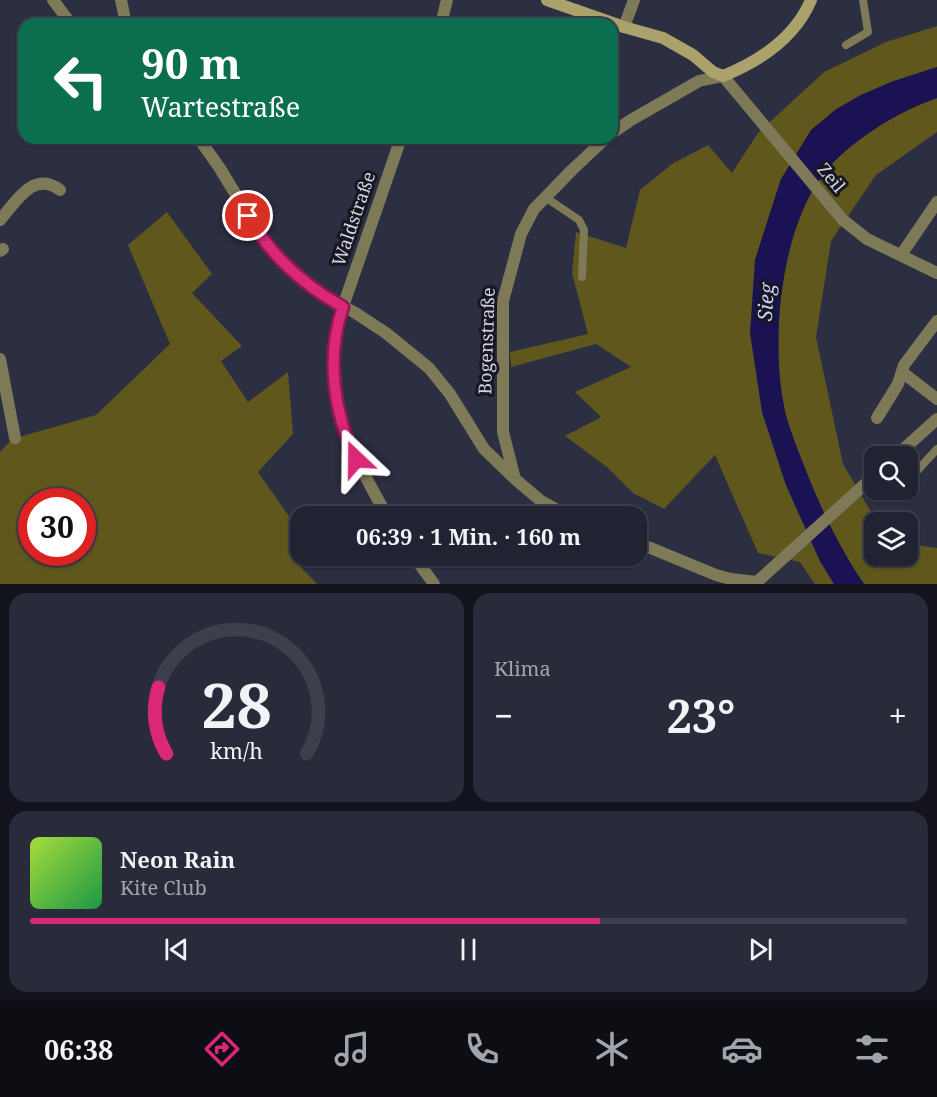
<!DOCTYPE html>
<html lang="de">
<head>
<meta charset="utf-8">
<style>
	:root { --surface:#212232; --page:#292a3a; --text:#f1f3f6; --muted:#a2a4ac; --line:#3e3f4d; --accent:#db2777 }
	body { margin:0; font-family:"Noto Serif",serif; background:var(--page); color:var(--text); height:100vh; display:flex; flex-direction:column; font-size:22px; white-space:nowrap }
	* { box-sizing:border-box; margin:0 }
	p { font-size:20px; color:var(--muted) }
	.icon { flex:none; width:33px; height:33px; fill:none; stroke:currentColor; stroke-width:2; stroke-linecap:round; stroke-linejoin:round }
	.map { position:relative; height:584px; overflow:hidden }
	.drawer { display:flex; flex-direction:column; gap:9px; padding:9px; background:#12131c; flex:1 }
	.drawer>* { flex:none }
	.hud { position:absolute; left:18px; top:18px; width:600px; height:126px; border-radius:18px; box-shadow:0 2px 4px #0004,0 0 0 2px var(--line); background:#0b6e4f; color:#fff; overflow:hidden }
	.controls { position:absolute; left:864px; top:446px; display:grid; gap:12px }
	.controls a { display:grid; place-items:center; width:54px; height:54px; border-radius:12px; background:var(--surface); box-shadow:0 2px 4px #0004,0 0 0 2px var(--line); font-size:30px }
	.speed { position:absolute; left:18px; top:488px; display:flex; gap:12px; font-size:30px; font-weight:700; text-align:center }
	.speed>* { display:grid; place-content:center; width:78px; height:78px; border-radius:50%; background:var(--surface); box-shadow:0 2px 4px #0004,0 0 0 2px var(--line); line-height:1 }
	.speed .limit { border:9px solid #d22; background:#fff; color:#111 }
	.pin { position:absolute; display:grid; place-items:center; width:51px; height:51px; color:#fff; margin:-26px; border:3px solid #fff; border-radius:50%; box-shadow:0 2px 6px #0007 }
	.me { position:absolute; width:66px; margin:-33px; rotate:337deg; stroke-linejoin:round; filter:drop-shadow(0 0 4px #0008) }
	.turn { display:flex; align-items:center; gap:21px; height:126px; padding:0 24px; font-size:27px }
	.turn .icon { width:78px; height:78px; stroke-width:2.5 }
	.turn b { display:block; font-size:42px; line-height:51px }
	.big { font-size:45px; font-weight:700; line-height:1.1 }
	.drawer .tile { flex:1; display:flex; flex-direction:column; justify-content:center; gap:9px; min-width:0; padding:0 21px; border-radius:18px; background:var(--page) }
	.drawer .dial { align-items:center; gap:0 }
	.dial svg { height:156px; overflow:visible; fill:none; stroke:var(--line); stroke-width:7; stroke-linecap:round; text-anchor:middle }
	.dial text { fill:var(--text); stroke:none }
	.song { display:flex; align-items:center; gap:18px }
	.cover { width:72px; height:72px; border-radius:9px; background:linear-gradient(135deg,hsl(80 70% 55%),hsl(140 70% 35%)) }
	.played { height:6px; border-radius:3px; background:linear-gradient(90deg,var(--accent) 65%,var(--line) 65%) }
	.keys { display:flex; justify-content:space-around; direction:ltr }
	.heat { display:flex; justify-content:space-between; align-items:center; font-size:33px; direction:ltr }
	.drawer .tiles { flex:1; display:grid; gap:9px; grid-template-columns:1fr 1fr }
	.tile:last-child { grid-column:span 2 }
	.trip { position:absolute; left:290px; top:506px; width:357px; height:60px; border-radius:18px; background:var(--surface); box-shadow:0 2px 4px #0004,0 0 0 2px var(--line); font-weight:700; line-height:60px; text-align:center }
	.dock { display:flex; height:96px; justify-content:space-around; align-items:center; background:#0d0e14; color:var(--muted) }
	.dock .icon { width:42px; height:42px }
	.dock .active { color:var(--accent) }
	.dock b { font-size:27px; color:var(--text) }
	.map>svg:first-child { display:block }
</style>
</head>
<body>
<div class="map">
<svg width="937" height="584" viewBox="0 0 937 584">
	<rect width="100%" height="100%" fill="#2c2e42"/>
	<path fill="#5f571c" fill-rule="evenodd" d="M937 26V67L891 82 861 95 835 110 781 179 755 260 762 412 786 485 820 561 834 584H815L800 562 758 553 715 455 664 509 633 493 607 467 565 436 601 417 575 392 631 367 596 344 511 367 510 352 588 334 572 273 576 232 626 248 640 190 672 164 708 145 732 173 758 133 824 72 886 42Z
		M937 98V132L876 175 831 241 816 337 843 464 877 522H874V555H908V544L937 548V584H864C837 545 818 502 801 458 794 440 786 420 783 401 771 334 782 228 824 173 850 141 898 111 937 98Z
		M167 212 212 274 192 293 242 346 221 361 248 402 288 372 293 434 258 472 300 532V555H307L300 566 317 584H0V452L12 439 96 415 170 344 128 245ZM32 501H82V552H32Z"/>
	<path fill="#1a1252" d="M937 67V98C898 111 850 141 824 173 781 228 771 334 783 401 786 420 794 440 801 458 818 502 837 545 864 584H834L820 561 786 485 762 412 750 333 755 260 781 179 811 130 835 110 861 95 891 82Z"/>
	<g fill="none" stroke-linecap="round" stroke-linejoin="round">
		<path stroke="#7e7957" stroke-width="8" d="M846 45 868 32 863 0
			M545 197 579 220 584 230 582 277
			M915 473 937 449"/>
		<path stroke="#7e7957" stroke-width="12" d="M53 0 71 24
			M121 0 126 24
			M441 24 447 0
			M624 27 634 0
			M612 133 631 120 699 81 723 76 843 220 867 239 937 273
			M196 138 202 143 219 167 268 247 284 263 328 299 354 312 386 333 429 368 450 394 484 449 515 479
			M0 220C16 202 33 170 60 190
			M0 251 3 249
			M901 255 937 202
			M0 359 15 438
			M902 372 937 399
			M877 418 898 384 904 365 937 321
			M896 456 937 419
			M387 516C347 444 326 407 338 321L401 138
			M568 516 541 501 515 479 503 432V301L521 234 534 209 572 170 606 138
			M636 542 716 575 731 579 757 582
			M413 555 434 584
			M757 582 874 476"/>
		<path stroke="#aaa26a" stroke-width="12" d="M547 0 624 27 663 38 693 55 713 72 723 76C760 61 795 38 811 0"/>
	</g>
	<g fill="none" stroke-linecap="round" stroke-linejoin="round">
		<defs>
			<path id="route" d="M248 216C270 254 303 285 343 307 326 356 333 412 356 459"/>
		</defs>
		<use href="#route" stroke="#8e194d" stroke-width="15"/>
		<use href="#route" stroke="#db2777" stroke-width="10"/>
	</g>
	<g text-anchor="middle" stroke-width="6" stroke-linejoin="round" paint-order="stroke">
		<g font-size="18" fill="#d2d3e1" stroke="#161720">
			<text transform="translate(831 178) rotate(50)" y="6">Zeil</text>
			<text transform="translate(354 219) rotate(-71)" y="6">Waldstraße</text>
			<text transform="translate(487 341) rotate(-88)" y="6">Bogenstraße</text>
		</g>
		<g font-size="20" font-style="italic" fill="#cdd1fa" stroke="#161720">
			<text transform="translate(766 302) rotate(-86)" y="7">Sieg</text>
		</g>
	</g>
</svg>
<div class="controls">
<a><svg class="icon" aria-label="search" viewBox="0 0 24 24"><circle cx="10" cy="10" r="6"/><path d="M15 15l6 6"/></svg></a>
<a><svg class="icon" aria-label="layers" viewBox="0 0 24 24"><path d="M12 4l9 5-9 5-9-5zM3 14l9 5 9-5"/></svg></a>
</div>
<div class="speed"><div class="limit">30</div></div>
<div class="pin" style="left:248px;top:216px;background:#d93025"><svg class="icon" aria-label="arrive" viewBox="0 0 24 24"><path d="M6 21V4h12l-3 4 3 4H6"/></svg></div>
<svg class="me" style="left:356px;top:459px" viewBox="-20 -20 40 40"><path d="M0-17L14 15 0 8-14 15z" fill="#db2777" stroke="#fff" stroke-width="4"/></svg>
<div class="trip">06:39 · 1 Min. · 160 m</div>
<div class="hud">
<div class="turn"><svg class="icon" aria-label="left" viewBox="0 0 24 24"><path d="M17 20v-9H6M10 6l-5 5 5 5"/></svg><div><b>90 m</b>Wartestraße</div></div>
</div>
</div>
<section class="drawer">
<div class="tiles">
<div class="tile dial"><svg viewBox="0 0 100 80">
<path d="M14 69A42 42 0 1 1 86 69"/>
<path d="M14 69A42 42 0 0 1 10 35" stroke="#db2777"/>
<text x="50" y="56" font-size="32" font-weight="700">28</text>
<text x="50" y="72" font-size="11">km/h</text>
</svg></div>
<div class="tile"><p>Klima</p>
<div class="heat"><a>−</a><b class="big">23°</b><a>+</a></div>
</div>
<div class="tile">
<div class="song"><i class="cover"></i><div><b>Neon Rain</b><p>Kite Club</p></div></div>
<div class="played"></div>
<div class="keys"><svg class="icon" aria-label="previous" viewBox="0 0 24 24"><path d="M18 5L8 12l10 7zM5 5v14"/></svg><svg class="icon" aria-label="pause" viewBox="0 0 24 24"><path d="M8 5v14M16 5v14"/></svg><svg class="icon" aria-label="next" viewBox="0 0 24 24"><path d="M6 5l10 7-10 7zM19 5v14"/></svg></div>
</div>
</div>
</section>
<nav class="dock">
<b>06:38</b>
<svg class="icon active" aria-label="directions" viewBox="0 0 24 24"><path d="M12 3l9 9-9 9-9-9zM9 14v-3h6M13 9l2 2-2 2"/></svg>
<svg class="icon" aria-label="music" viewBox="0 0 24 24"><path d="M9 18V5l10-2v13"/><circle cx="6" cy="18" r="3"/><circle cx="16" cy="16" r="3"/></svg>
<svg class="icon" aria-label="phone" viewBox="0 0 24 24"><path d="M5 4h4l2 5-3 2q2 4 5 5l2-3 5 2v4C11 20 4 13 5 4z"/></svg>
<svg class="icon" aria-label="climate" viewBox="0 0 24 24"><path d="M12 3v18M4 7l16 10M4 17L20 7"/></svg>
<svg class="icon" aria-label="car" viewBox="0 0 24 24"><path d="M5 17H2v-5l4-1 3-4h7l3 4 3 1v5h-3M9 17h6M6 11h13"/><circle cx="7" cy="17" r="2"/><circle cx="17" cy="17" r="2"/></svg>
<svg class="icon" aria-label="filters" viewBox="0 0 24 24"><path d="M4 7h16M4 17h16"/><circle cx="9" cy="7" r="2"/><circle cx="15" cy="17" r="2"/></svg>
</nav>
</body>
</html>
